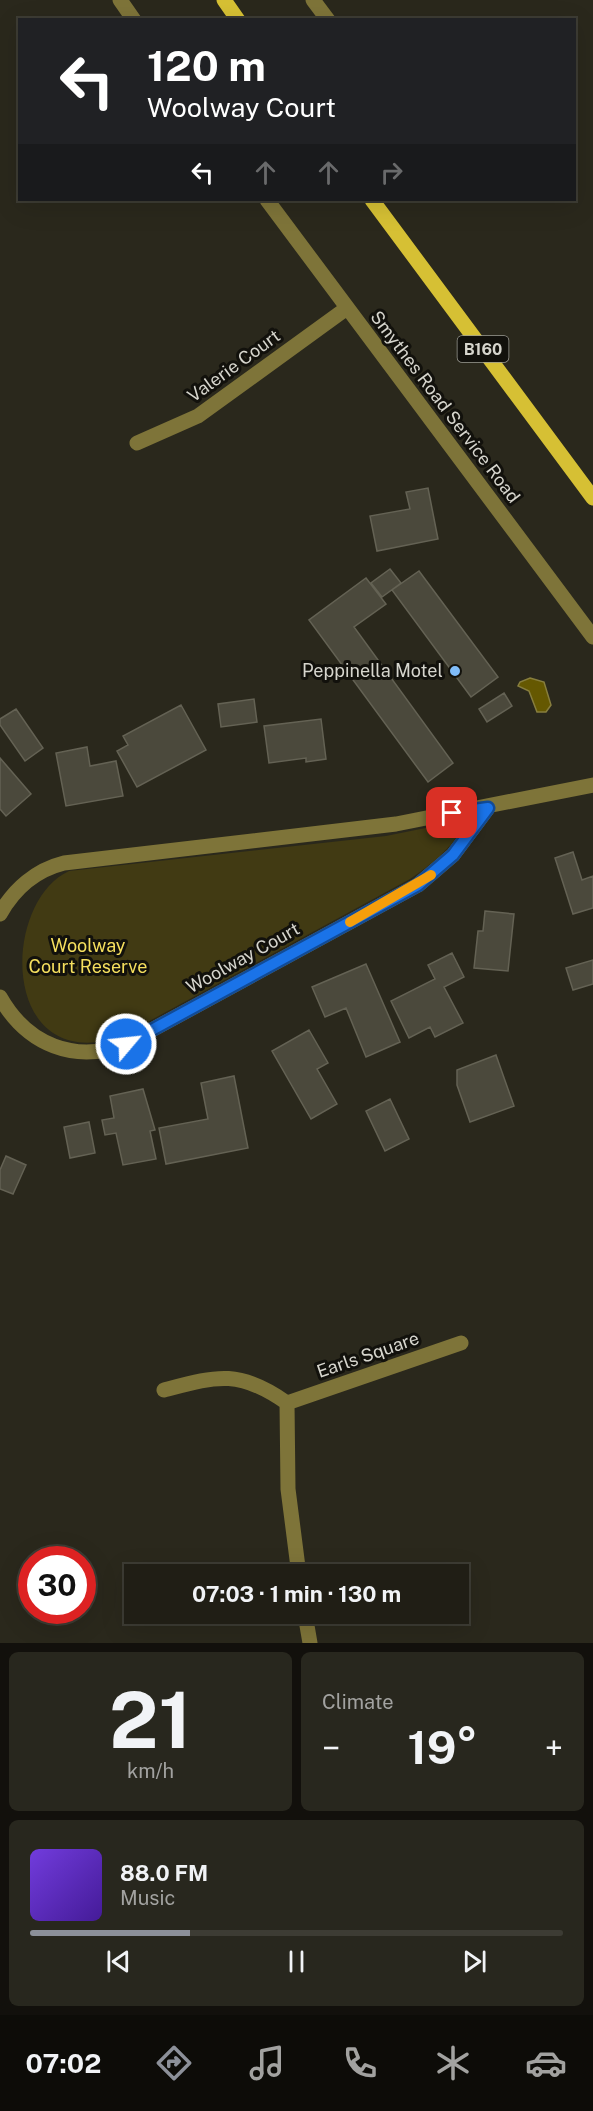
<!DOCTYPE html>
<html lang="en">
<head>
<meta charset="utf-8">
<style>
	:root { --surface:#201e15; --page:#28271e; --text:#f1f3f6; --muted:#a2a2a0; --line:#3d3c34; --accent:#8c9099 }
	body { margin:0; font-family:"Public Sans",sans-serif; background:var(--page); color:var(--text); height:100vh; display:flex; flex-direction:column; font-size:22px; white-space:nowrap }
	* { box-sizing:border-box; margin:0 }
	p { font-size:20px; color:var(--muted) }
	.icon { flex:none; width:33px; height:33px; fill:none; stroke:currentColor; stroke-width:2; stroke-linecap:round; stroke-linejoin:round }
	.map { position:relative; height:1643px; overflow:hidden }
	.panel { display:flex; flex-direction:column; gap:9px; padding:9px; background:#12100c; flex:1 }
	.panel>* { flex:none }
	.top-card { position:absolute; left:18px; top:18px; width:558px; height:183px; border-radius:0px; box-shadow:0 6px 24px #0002,0 0 0 2px var(--line); background:#202124; color:#fff; overflow:hidden }
	.speed { position:absolute; left:18px; top:1546px; display:flex; gap:12px; font-size:30px; font-weight:700; text-align:center }
	.speed>* { display:grid; place-content:center; width:78px; height:78px; border-radius:50%; background:var(--surface); box-shadow:0 6px 24px #0002,0 0 0 2px var(--line); line-height:1 }
	.speed .limit { border:9px solid #d22; background:#fff; color:#111 }
	.pin { position:absolute; display:grid; place-items:center; width:51px; height:51px; color:#fff; margin:-26px; border-radius:12px; box-shadow:0 3px 9px #0006 }
	.me { position:absolute; width:66px; margin:-33px; rotate:62deg; stroke-linejoin:round; filter:drop-shadow(0 0 4px #0008) }
	.turn { display:flex; align-items:center; gap:21px; height:126px; padding:0 30px; font-size:27px }
	.turn .icon { width:78px; height:78px; stroke-width:2.5 }
	.turn b { display:block; font-size:42px; line-height:51px }
	.lanes { display:flex; align-items:center; height:57px; padding:0 30px; background:#0003; justify-content:center; gap:30px; direction:ltr }
	.lanes .off { opacity:.35 }
	.big { font-size:45px; font-weight:700; line-height:1.1 }
	.panel .widget { flex:1; display:flex; flex-direction:column; justify-content:center; gap:9px; min-width:0; padding:0 21px; border-radius:9px; background:var(--page) }
	.panel .dial { align-items:center; gap:0 }
	.dial b { font-size:78px; line-height:1 }
	.song { display:flex; align-items:center; gap:18px }
	.cover { width:72px; height:72px; border-radius:9px; background:linear-gradient(135deg,hsl(260 70% 55%),hsl(260 70% 35%)) }
	.played { height:6px; border-radius:3px; background:linear-gradient(90deg,var(--accent) 30%,var(--line) 30%) }
	.keys { display:flex; justify-content:space-around; direction:ltr }
	.heat { display:flex; justify-content:space-between; align-items:center; font-size:33px; direction:ltr }
	.panel .tiles { flex:1; display:grid; gap:9px; grid-template-columns:1fr 1fr }
	.widget:last-child { grid-column:span 2 }
	.trip { position:absolute; left:124px; top:1564px; width:345px; height:60px; border-radius:0px; background:var(--surface); box-shadow:0 6px 24px #0002,0 0 0 2px var(--line); font-weight:700; line-height:60px; text-align:center }
	.tab-bar { display:flex; height:96px; justify-content:space-around; align-items:center; background:#0d0c08; color:var(--muted) }
	.tab-bar .icon { width:42px; height:42px }
	.tab-bar .on { color:var(--accent) }
	.tab-bar b { font-size:27px; color:var(--text) }
	.map>svg:first-child { display:block }
</style>
</head>
<body>
<div class="map">
<svg width="593" height="1643" viewBox="0 0 593 1643">
	<rect width="100%" height="100%" fill="#2a281c"/>
	<path fill="#413a13" d="M455 822 461 825C459 844 425 869 410 879L120 1037C0 1076 0 903 69 871L386 836Z"/>
	<path fill="#655801" stroke="#877e3e" stroke-width="1.5" d="M530 678 544 682 551 705 546 712H537L529 691 518 686 520 682Z"/>
	<path fill="#4b493c" stroke="#646254" stroke-width="1.5" d="M428 488 438 539 377 551 370 516 410 509 406 492Z
		M390 569 401 583 382 597 371 583Z
		M419 571 498 677 471 697 392 590Z
		M366 578 386 604 354 627 453 763 428 782 309 620Z
		M504 693 512 706 487 722 479 709Z
		M254 699 257 722 221 727 218 704Z
		M181 705 206 750 137 787 117 751 128 745 123 736Z
		M16 709 43 748 25 761 0 725V719Z
		M321 719 326 759 306 762V758L269 763 264 726Z
		M87 747 90 766 116 761 123 796 66 806 56 753Z
		M0 758 31 794 6 816 0 809Z
		M573 852 582 880 593 876V908L573 914 555 858Z
		M485 911 514 914 508 971 474 968 478 931H483Z
		M452 953 464 977 444 987 463 1023 435 1037 430 1027 409 1038 391 1001 435 979 428 965Z
		M593 960V984L573 990 566 968Z
		M366 964 400 1042 366 1057 346 1008 325 1017 312 987Z
		M309 1030 328 1063 317 1069 337 1104 311 1119 272 1051Z
		M496 1055 514 1106 470 1122 457 1085V1070Z
		M234 1076 248 1148 166 1164 159 1128 208 1119 201 1083Z
		M143 1089 155 1130 150 1131 156 1159 123 1165 116 1133 105 1135 102 1120 114 1118 110 1096Z
		M390 1099 409 1139 385 1151 366 1111Z
		M89 1122 95 1153 70 1158 64 1127Z
		M6 1156 26 1165 13 1194 0 1189V1170Z"/>
	<g fill="none" stroke-linecap="round" stroke-linejoin="round">
		<path stroke="#7e7439" stroke-width="15" d="M120 0 134 20
			M313 0 328 20
			M267 200 593 637
			M137 443 198 416 347 308
			M0 914C14 889 36 870 64 863L396 824 593 785
			M0 997C27 1045 75 1064 126 1044L418 885 453 855 488 808
			M164 1390C217 1376 239 1369 287 1403
			M299 1575 288 1489 287 1403 461 1343
			M305 1614 310 1643"/>
		<path stroke="#d6c034" stroke-width="15" d="M224 0 238 20
			M372 200 593 498"/>
	</g>
	<g fill="none" stroke-linecap="round" stroke-linejoin="round">
		<defs>
			<path id="route" d="M126 1044 418 885 453 855 488 808 452 813"/>
		</defs>
		<use href="#route" stroke="#114b97" stroke-width="15"/>
		<use href="#route" stroke="#1a73e8" stroke-width="10"/>
		<path stroke="#f59e0b" stroke-width="10" d="M350 922 431 875"/>
	</g>
	<circle fill="#80bdfa" stroke="#12110c" stroke-width="2" cx="455" cy="671" r="6"/>
	<g text-anchor="middle" stroke-width="6" stroke-linejoin="round" paint-order="stroke">
		<rect fill="#12110c" stroke="#9b9a93" stroke-width="1.5" x="457.5" y="336" width="51" height="26" rx="4.5"/>
		<g font-size="16" font-weight="bold" fill="#d6d5cd">
			<text x="483" y="355">B160</text>
		</g>
		<g font-size="18" fill="#d6d5cd" stroke="#12110c">
			<text transform="translate(234 366) rotate(-36)" y="6">Valerie Court</text>
			<text transform="translate(445 407) rotate(53)" y="6">Smythes Road Service Road</text>
			<text transform="translate(243 958) rotate(-29)" y="6">Woolway Court</text>
			<text transform="translate(368 1355) rotate(-19)" y="6">Earls Square</text>
		</g>
		<g font-size="18" fill="#d6d5cd" stroke="#12110c" text-anchor="end">
			<text x="443" y="677">Peppinella Motel</text>
		</g>
		<g font-size="18" fill="#f5df5e" stroke="#12110c">
			<text x="88" y="952">Woolway<tspan x="88" dy="21">Court Reserve</tspan></text>
		</g>
	</g>
</svg>
<div class="speed"><div class="limit">30</div></div>
<div class="pin" style="left:452px;top:813px;background:#d93025"><svg class="icon" aria-label="arrive" viewBox="0 0 24 24"><path d="M6 21V4h12l-3 4 3 4H6"/></svg></div>
<svg class="me" style="left:126px;top:1044px" viewBox="-20 -20 40 40"><circle r="17" fill="#1a73e8" stroke="#fff" stroke-width="3"/><path d="M0-11L8 9 0 5-8 9z" fill="#fff"/></svg>
<div class="trip">07:03 · 1 min · 130 m</div>
<div class="top-card">
<div class="turn"><svg class="icon" aria-label="left" viewBox="0 0 24 24"><path d="M17 20v-9H6M10 6l-5 5 5 5"/></svg><div><b>120 m</b>Woolway Court</div></div>
<div class="lanes"><svg class="icon" aria-label="left" viewBox="0 0 24 24"><path d="M17 20v-9H6M10 6l-5 5 5 5"/></svg><svg class="icon off" aria-label="ahead" viewBox="0 0 24 24"><path d="M12 20V5M6 11l6-6 6 6"/></svg><svg class="icon off" aria-label="ahead" viewBox="0 0 24 24"><path d="M12 20V5M6 11l6-6 6 6"/></svg><svg class="icon off" aria-label="right" viewBox="0 0 24 24"><path d="M7 20v-9h11M14 6l5 5-5 5"/></svg></div>
</div>
</div>
<section class="panel">
<div class="tiles">
<div class="widget dial"><b>21</b><p>km/h</p></div>
<div class="widget"><p>Climate</p>
<div class="heat"><a>−</a><b class="big">19°</b><a>+</a></div>
</div>
<div class="widget">
<div class="song"><i class="cover"></i><div><b>88.0 FM</b><p>Music</p></div></div>
<div class="played"></div>
<div class="keys"><svg class="icon" aria-label="previous" viewBox="0 0 24 24"><path d="M18 5L8 12l10 7zM5 5v14"/></svg><svg class="icon" aria-label="pause" viewBox="0 0 24 24"><path d="M8 5v14M16 5v14"/></svg><svg class="icon" aria-label="next" viewBox="0 0 24 24"><path d="M6 5l10 7-10 7zM19 5v14"/></svg></div>
</div>
</div>
</section>
<nav class="tab-bar">
<b>07:02</b>
<svg class="icon on" aria-label="directions" viewBox="0 0 24 24"><path d="M12 3l9 9-9 9-9-9zM9 14v-3h6M13 9l2 2-2 2"/></svg>
<svg class="icon" aria-label="music" viewBox="0 0 24 24"><path d="M9 18V5l10-2v13"/><circle cx="6" cy="18" r="3"/><circle cx="16" cy="16" r="3"/></svg>
<svg class="icon" aria-label="phone" viewBox="0 0 24 24"><path d="M5 4h4l2 5-3 2q2 4 5 5l2-3 5 2v4C11 20 4 13 5 4z"/></svg>
<svg class="icon" aria-label="climate" viewBox="0 0 24 24"><path d="M12 3v18M4 7l16 10M4 17L20 7"/></svg>
<svg class="icon" aria-label="car" viewBox="0 0 24 24"><path d="M5 17H2v-5l4-1 3-4h7l3 4 3 1v5h-3M9 17h6M6 11h13"/><circle cx="7" cy="17" r="2"/><circle cx="17" cy="17" r="2"/></svg>
</nav>
</body>
</html>
